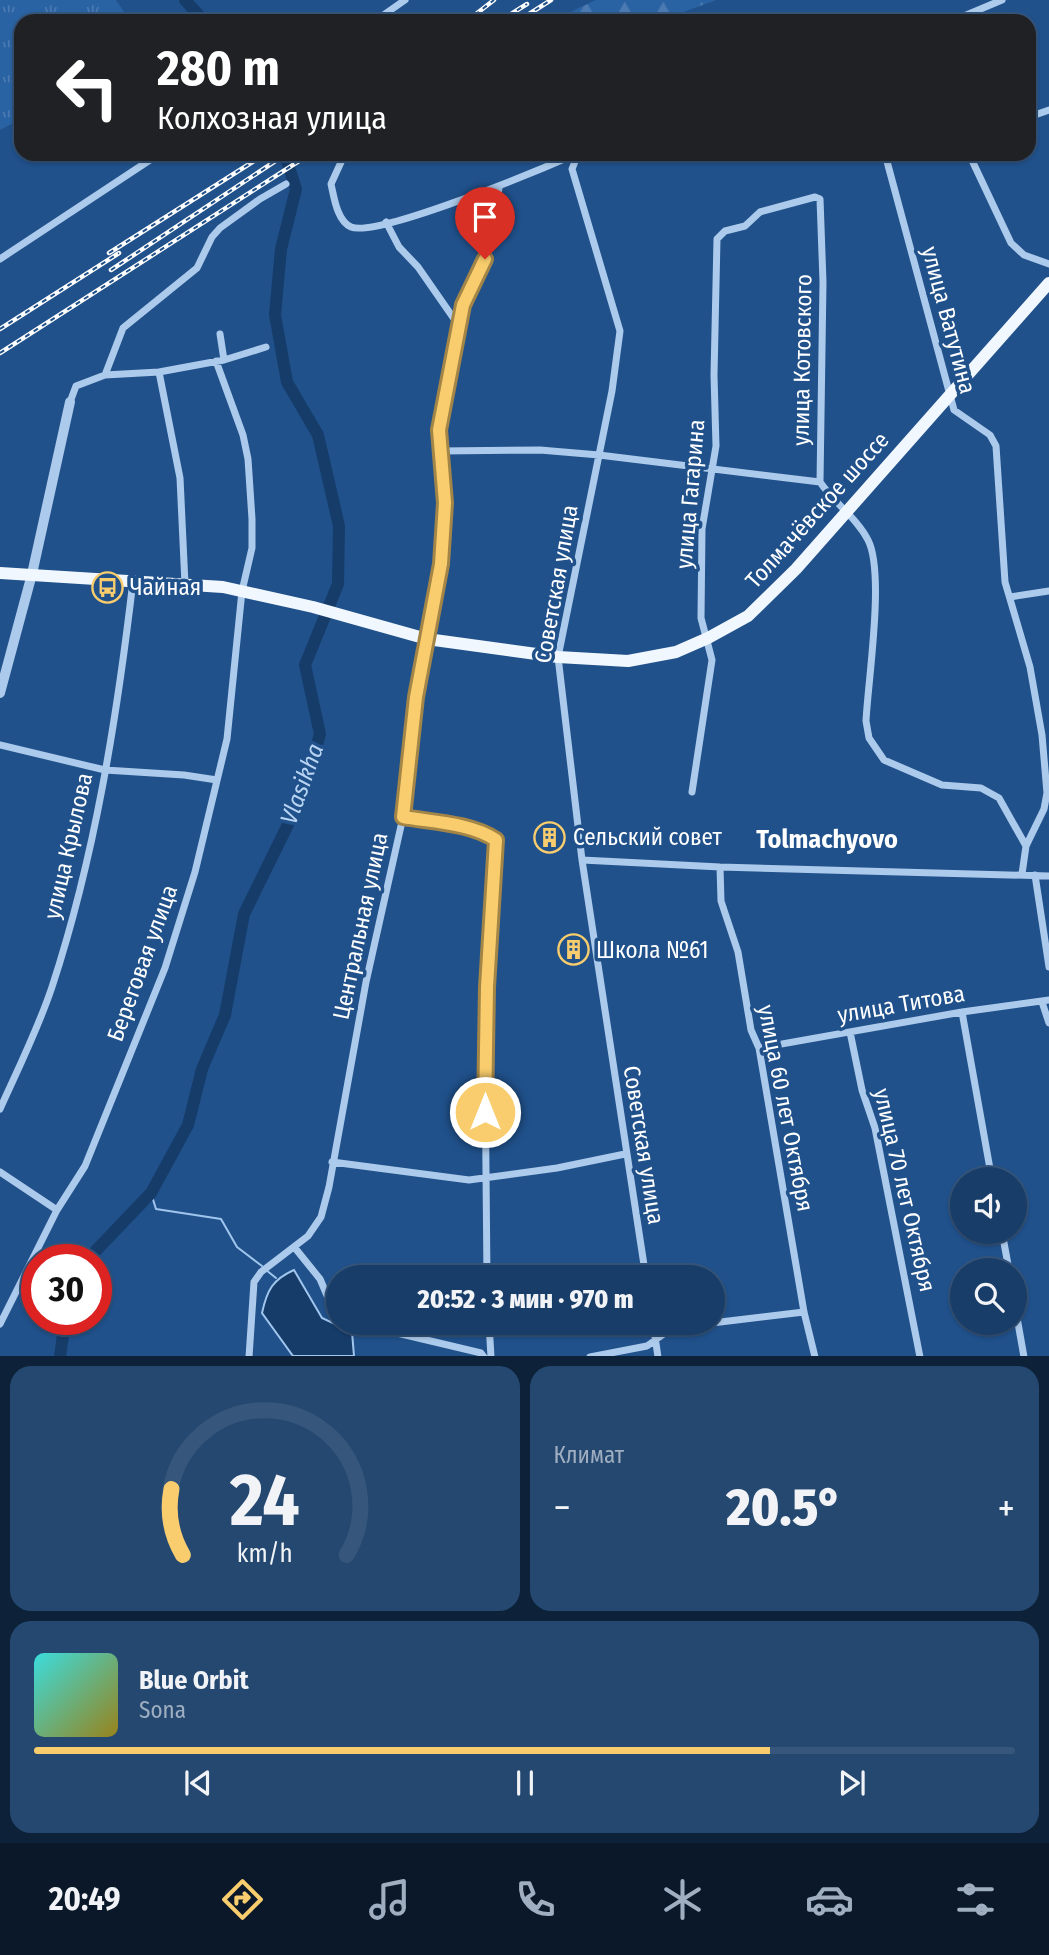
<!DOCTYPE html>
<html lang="ru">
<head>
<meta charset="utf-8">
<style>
	:root { --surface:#183d68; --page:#254871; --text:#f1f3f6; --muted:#9faec0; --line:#36567c; --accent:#f9cd6d }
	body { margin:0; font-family:"Fira Sans Condensed",sans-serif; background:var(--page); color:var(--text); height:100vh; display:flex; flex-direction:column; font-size:26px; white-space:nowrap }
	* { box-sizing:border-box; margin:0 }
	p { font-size:23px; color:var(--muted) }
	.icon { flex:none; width:38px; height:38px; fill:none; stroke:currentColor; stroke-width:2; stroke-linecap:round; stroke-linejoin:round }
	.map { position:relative; height:1356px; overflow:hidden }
	.sheet { display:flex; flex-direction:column; gap:10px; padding:10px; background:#0d2239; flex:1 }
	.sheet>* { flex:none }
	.banner { position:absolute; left:14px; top:14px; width:1022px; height:147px; border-radius:21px; box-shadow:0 2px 5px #0004,0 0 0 2px var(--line); background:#202124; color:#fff; overflow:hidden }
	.buttons { position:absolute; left:950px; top:1167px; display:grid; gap:14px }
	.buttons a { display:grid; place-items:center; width:77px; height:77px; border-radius:50%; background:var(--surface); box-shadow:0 2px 5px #0004,0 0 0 2px var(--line); font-size:35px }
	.speed { position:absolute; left:21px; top:1244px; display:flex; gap:14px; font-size:35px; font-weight:700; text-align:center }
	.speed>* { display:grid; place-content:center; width:91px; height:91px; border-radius:50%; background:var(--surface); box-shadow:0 2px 5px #0004,0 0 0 2px var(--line); line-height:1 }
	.speed .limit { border:10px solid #d22; background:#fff; color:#111 }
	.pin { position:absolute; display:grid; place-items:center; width:60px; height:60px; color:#fff; margin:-72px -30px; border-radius:50% 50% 50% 0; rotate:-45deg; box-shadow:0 0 7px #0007 }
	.pin .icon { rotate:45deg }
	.me { position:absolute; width:77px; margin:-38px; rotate:0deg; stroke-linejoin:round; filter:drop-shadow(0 0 5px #0008) }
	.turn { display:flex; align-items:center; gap:24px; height:147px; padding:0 28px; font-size:32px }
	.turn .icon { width:91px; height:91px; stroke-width:2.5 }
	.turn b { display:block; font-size:49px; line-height:60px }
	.big { font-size:52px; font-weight:800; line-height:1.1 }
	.sheet .card { flex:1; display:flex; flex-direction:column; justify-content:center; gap:10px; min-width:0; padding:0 24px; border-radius:21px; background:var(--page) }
	.sheet .dial { align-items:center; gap:0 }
	.dial svg { height:182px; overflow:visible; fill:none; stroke:var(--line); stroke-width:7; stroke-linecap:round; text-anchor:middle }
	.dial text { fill:var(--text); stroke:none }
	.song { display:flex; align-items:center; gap:21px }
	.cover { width:84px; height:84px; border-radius:10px; background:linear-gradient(135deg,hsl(180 70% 55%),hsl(50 70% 35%)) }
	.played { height:7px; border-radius:4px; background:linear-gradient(90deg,var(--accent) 75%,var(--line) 75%) }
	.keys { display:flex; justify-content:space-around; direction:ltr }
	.heat { display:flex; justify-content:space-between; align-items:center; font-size:38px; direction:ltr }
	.sheet .tiles { flex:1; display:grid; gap:10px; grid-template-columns:1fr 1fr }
	.card:last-child { grid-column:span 2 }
	.trip { position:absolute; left:326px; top:1265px; width:399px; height:70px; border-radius:35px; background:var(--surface); box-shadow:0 2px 5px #0004,0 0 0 2px var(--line); font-weight:800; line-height:70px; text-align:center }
	.tabs { display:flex; height:112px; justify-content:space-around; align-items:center; background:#0a182a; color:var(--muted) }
	.tabs .icon { width:49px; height:49px }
	.tabs .current { color:var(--accent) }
	.tabs b { font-size:32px; color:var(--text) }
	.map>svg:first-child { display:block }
</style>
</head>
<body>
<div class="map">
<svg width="1049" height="1357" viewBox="0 0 1049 1357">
	<defs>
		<pattern id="grass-tufts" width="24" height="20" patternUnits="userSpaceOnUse" patternTransform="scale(1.75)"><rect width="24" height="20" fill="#2a63a3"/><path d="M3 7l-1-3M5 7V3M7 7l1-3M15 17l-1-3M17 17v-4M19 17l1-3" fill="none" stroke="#4a7ab1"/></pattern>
		<pattern id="forest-firs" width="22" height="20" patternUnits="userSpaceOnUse" patternTransform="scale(1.75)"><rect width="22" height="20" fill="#2a63a3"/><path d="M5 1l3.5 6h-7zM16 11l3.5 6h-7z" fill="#4a7ab1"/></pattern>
	</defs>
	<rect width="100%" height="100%" fill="#20518b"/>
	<path fill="url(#grass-tufts)" d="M0 0H116L130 21H21V119L0 130Z"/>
	<path fill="url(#forest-firs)" d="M596 0H716L659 21H551Z"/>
	<path fill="#163c6a" stroke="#a0c6ed" stroke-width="2" d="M294 1270 322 1318 352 1332 354 1356H293L262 1313C267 1290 273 1279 294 1270Z"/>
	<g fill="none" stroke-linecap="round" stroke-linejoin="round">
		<path stroke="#a0c6ed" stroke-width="2" d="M151 1193 156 1209 221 1219 237 1247 262 1266
			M266 1270 276 1278"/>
		<path stroke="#163c6a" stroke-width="12" d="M185 0 204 21
			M87 1260 151 1193 188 1125 202 1069 225 1015 244 914 304 792 320 734 305 665 338 584 339 526 318 435 287 382 275 315 281 249 296 189 285 154
			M60 1357 65 1320"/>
		<path stroke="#accaeb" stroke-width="7" d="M375 21 405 0
			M952 21 1002 0
			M1029 117 1049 110
			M348 154 342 160 331 184C334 197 337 221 351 227 377 238 544 168 576 154
			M578 154 572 169 620 331 612 391 558 657 582 860 646 1278
			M885 154 954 410 990 435 996 446 1005 582 1030 667 1042 735 1047 793 1044 809 1026 846
			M969 154 1011 243 1024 255 1049 264
			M386 222 399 247 418 267 459 326
			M0 259 159 154
			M220 334 224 360
			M159 372 180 478 185 584
			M105 375 123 328 197 268 212 237 220 228 260 199 286 184
			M70 402 76 386 105 375 159 372 224 360 266 347
			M440 451 540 450 599 455 820 482
			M1010 597 1049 591
			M0 745 105 770 184 775 217 780
			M692 792 712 660 701 618 702 529 716 446 714 375 717 239 725 231 745 226 760 212 815 197 820 199 823 282 820 482C834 503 857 518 868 540 885 573 868 680 866 721L869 738 884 760 942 785 981 788 999 798 1026 846 1022 874
			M403 817C432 822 471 823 496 840L485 1065 487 1278
			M582 860 720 867 1049 876
			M720 867 721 901 738 952 751 1030 759 1048 804 1312 815 1357
			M1035 875 1049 967
			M1042 1002 1049 1023
			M962 1012 992 1180
			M850 1032 862 1090 875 1128 920 1357
			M759 1048 962 1012 1049 1000
			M0 1109C18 1069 38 1029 52 987 95 856 117 717 133 581
			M332 1162 469 1180 557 1168 625 1154
			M0 1172 57 1210
			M1002 1232 1009 1270
			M295 1248 320 1279 329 1300 338 1310
			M1015 1306 1024 1357
			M355 1323 481 1353 484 1357
			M489 1323 491 1357
			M653 1323 658 1357
			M712 1323 804 1312
			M0 1324 57 1210 85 1166 165 968 195 872 227 739 242 591 252 548V519L248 459 243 435 216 361
			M249 1357 254 1282 261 1272 308 1236 321 1217 329 1187 366 982 403 817 416 697 441 564 445 503 439 430 463 305 491 242 499 188
			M590 1357 647 1346 672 1328 709 1323"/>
		<path stroke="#accaeb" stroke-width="10" d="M0 693 32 574 70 402"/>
		<path stroke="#f1f7fe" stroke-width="12" d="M0 573 223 587 313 607 427 639 558 657 628 661 676 652 708 638 748 616 796 569 1049 283"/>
		<defs>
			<path id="rail" d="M467 21 494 0
				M500 21 527 4
				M518 21 551 0
				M109 253 265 154
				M111 270 286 154
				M0 329 119 253
				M0 353 310 154"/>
		</defs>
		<use href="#rail" stroke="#fff" stroke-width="4.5"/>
		<use href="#rail" stroke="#20518b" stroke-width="2" stroke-dasharray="5" stroke-linecap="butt"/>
	</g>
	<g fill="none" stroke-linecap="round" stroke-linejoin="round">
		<defs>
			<path id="route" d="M485 259 463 305 439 430 445 503 441 564 416 697 403 817C432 822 471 823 496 840L487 987 485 1112"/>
		</defs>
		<use href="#route" stroke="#a28547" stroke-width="18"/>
		<use href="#route" stroke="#f9cd6d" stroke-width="12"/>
	</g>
	<defs>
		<symbol id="bus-ring" viewBox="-11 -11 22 22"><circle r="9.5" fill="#20518b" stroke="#f9cd6d" stroke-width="1.5"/><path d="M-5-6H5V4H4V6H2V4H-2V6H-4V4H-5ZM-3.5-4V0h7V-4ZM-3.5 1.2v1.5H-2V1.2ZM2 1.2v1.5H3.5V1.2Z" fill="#f9cd6d"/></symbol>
		<symbol id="building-ring" viewBox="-11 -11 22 22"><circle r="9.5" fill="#20518b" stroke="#f9cd6d" stroke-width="1.5"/><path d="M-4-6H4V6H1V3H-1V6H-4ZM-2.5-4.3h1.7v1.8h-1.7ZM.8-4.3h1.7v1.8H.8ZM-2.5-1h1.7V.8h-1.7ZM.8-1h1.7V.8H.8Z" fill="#f9cd6d"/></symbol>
	</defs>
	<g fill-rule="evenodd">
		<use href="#bus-ring" x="90" y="570" width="35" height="35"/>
		<use href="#building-ring" x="532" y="820" width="35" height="35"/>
		<use href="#building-ring" x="556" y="932" width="35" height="35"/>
	</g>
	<g text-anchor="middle" stroke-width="7" stroke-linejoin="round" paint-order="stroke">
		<g font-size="23" fill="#fff" stroke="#20518b">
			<text transform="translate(949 320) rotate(75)" y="8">улица Ватутина</text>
			<text transform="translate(802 360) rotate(-89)" y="8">улица Котовского</text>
			<text transform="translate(690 494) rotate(-85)" y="8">улица Гагарина</text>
			<text transform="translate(817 510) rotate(-48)" y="8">Толмачёвское шоссе</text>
			<text transform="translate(556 584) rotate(-80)" y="8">Советская улица</text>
			<text transform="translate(68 846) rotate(-77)" y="8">улица Крылова</text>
			<text transform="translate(360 926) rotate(-78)" y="8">Центральная улица</text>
			<text transform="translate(142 963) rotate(-70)" y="8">Береговая улица</text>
			<text transform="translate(901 1004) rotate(-10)" y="8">улица Титова</text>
			<text transform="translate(786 1108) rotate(79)" y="8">улица 60 лет Октября</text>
			<text transform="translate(644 1145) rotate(81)" y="8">Советская улица</text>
			<text transform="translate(905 1190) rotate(77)" y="8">улица 70 лет Октября</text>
		</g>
		<g font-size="23" fill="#fff" stroke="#20518b" text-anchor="start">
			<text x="130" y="595">Чайная</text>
			<text x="573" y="845">Сельский совет</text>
			<text x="596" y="958">Школа №61</text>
		</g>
		<g font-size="24" font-style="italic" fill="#b8d4f2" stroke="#20518b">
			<text transform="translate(302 784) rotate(-70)" y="8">Vlasikha</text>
		</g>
		<g font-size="26" font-weight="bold" fill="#fff" stroke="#20518b">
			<text x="827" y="848">Tolmachyovo</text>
		</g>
	</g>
</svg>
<div class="buttons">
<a><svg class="icon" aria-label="sound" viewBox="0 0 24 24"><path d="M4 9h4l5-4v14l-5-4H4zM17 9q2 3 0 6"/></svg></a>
<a><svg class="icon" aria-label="search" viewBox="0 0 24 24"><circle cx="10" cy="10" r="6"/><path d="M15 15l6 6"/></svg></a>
</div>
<div class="speed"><div class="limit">30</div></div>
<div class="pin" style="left:485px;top:259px;background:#d93025"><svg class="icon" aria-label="arrive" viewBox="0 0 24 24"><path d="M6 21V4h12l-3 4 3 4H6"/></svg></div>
<svg class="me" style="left:485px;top:1112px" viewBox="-20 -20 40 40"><circle r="17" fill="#f9cd6d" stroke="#fff" stroke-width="3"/><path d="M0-11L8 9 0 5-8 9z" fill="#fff"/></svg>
<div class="trip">20:52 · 3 мин · 970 m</div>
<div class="banner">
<div class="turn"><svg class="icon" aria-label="left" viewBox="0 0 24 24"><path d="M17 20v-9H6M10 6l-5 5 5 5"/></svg><div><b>280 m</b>Колхозная улица</div></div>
</div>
</div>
<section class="sheet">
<div class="tiles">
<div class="card dial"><svg viewBox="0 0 100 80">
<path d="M14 69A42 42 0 1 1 86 69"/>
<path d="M14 69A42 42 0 0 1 9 40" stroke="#f9cd6d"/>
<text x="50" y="56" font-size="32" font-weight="700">24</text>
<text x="50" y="72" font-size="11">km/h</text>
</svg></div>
<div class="card"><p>Климат</p>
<div class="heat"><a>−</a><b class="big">20.5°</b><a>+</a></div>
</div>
<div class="card">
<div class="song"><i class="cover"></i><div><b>Blue Orbit</b><p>Sona</p></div></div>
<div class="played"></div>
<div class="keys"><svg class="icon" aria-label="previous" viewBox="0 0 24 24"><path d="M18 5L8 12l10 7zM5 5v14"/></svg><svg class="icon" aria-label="pause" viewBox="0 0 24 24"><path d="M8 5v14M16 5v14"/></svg><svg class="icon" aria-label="next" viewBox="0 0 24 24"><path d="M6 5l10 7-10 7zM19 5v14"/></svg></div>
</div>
</div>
</section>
<nav class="tabs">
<b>20:49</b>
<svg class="icon current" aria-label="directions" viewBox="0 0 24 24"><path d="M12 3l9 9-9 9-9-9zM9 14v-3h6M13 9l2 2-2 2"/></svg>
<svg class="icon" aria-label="music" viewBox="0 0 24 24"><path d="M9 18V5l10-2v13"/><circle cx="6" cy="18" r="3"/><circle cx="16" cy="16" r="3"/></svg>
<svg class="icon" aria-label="phone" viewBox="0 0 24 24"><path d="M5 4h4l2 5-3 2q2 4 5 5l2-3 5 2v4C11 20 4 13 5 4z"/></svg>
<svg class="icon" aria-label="climate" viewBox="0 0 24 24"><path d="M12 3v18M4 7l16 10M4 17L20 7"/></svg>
<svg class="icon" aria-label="car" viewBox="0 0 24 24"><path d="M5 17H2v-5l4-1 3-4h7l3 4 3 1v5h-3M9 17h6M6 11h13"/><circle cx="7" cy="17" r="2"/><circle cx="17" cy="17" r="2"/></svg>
<svg class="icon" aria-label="filters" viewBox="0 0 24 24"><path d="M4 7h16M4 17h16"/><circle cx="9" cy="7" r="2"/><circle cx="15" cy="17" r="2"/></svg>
</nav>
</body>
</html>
